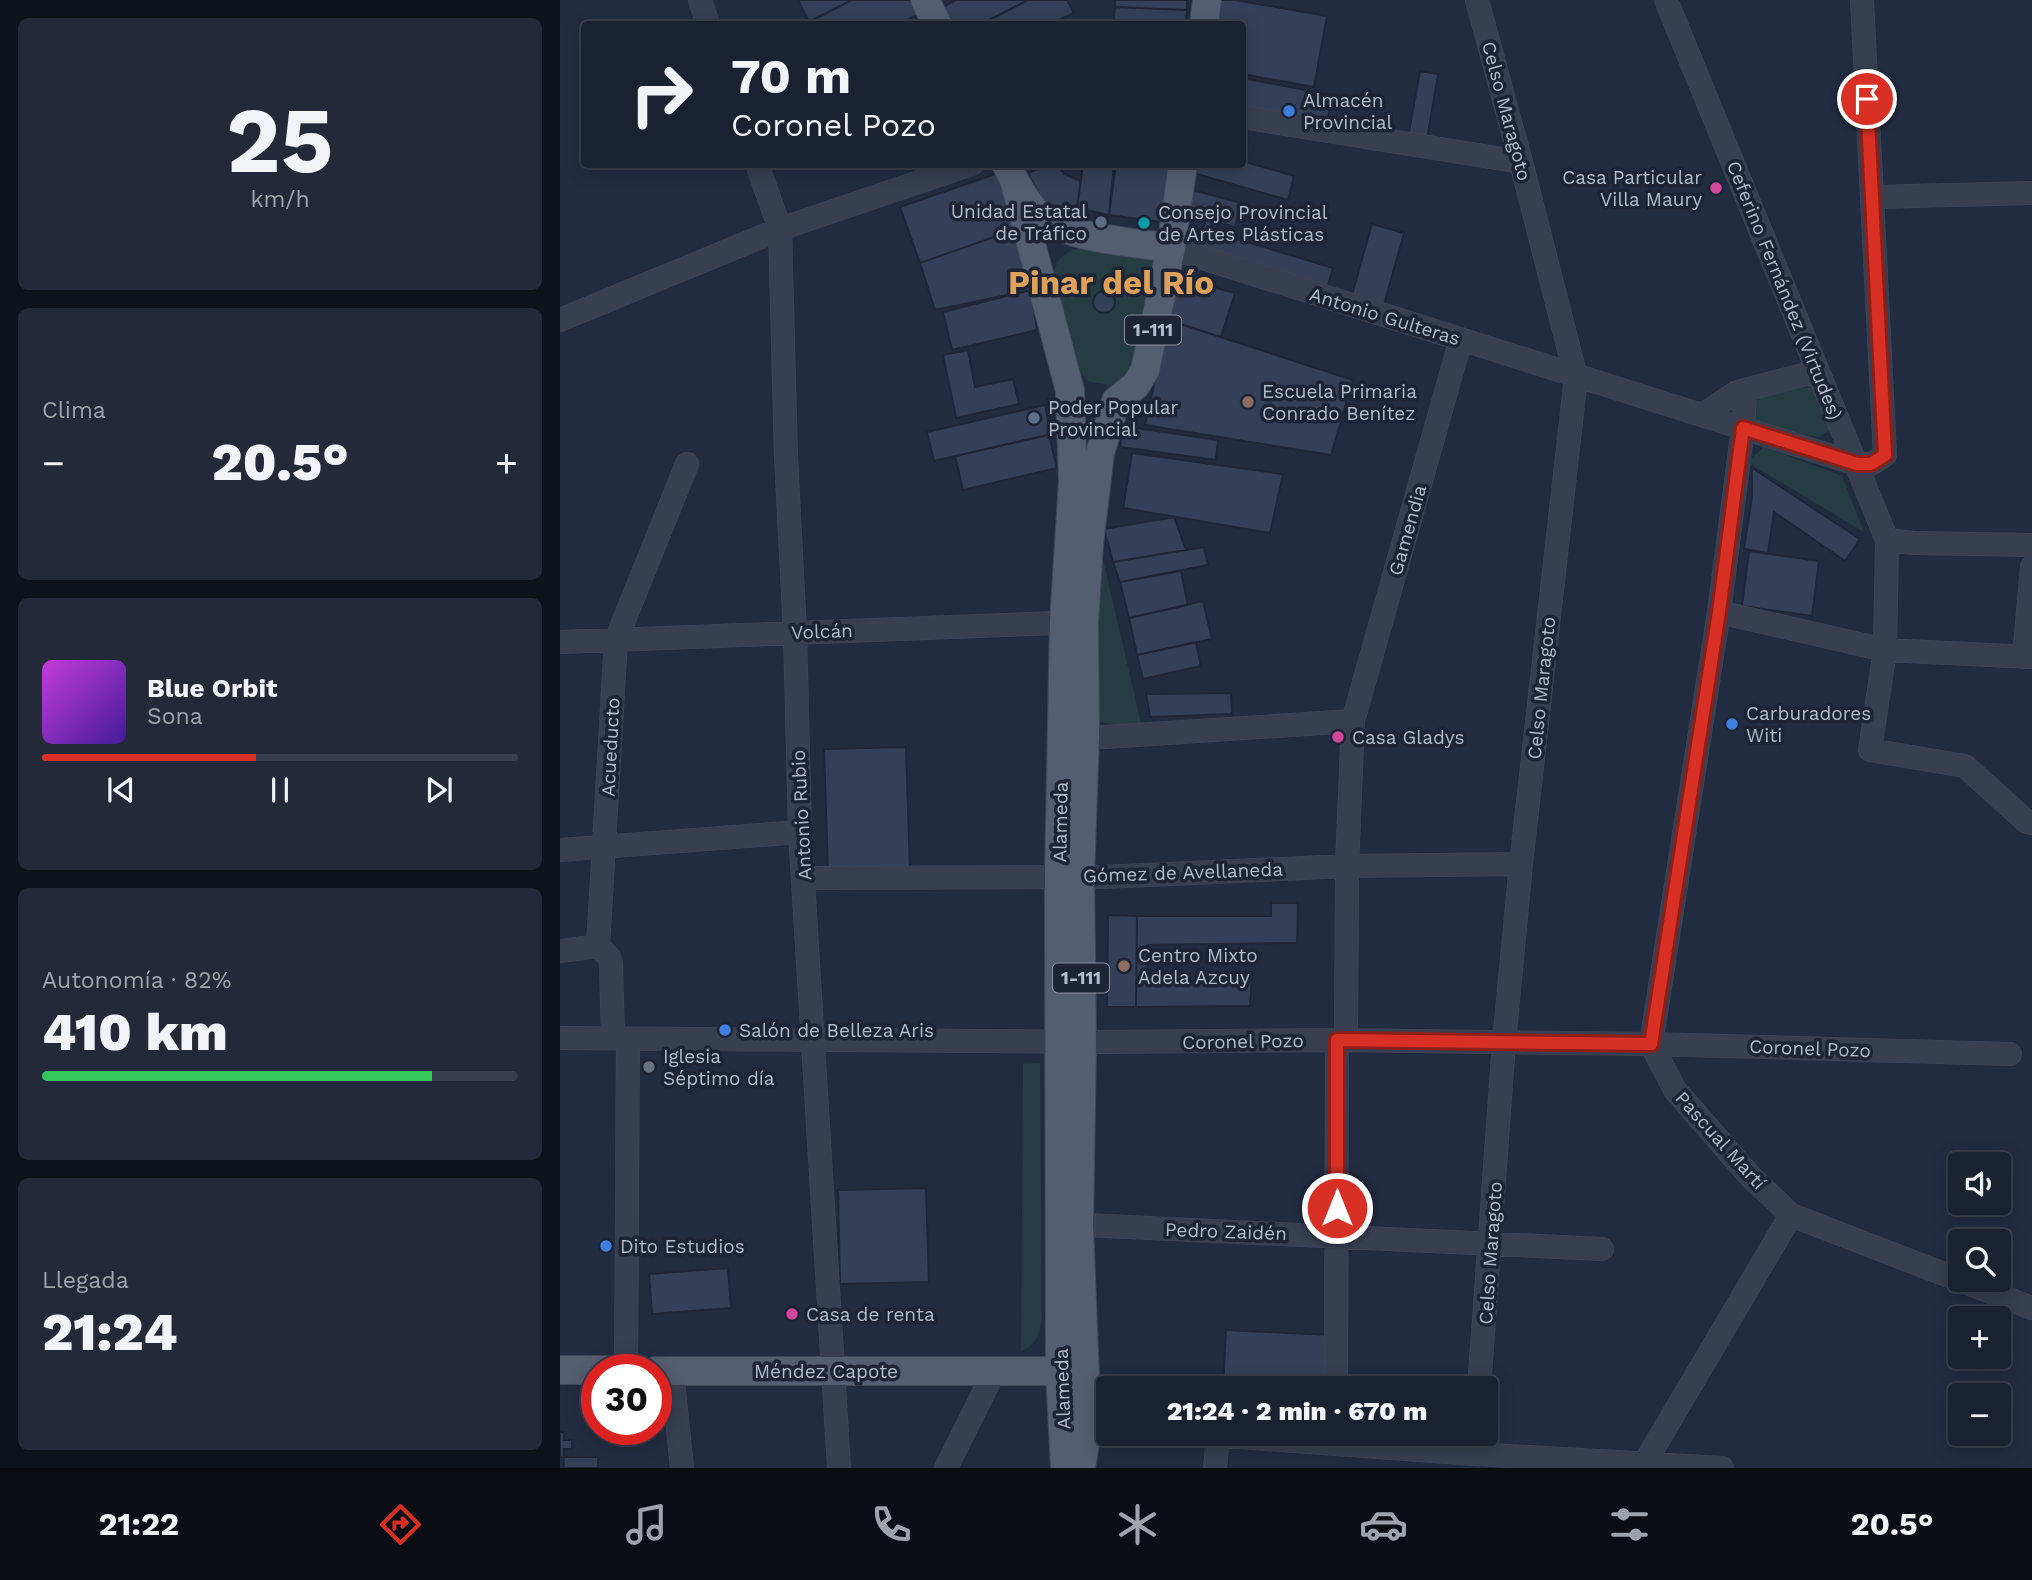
<!DOCTYPE html>
<html lang="es">
<head>
<meta charset="utf-8">
<style>
	:root { --surface:#1a2131; --page:#232939; --text:#f1f3f6; --muted:#9fa3ab; --line:#383e4d; --accent:#d93025 }
	body { margin:0; font-family:"Work Sans",sans-serif; background:var(--page); color:var(--text); height:100vh; display:flex; flex-direction:column; font-size:26px; white-space:nowrap }
	* { box-sizing:border-box; margin:0 }
	p { font-size:23px; color:var(--muted) }
	.icon { flex:none; width:38px; height:38px; fill:none; stroke:currentColor; stroke-width:2; stroke-linecap:round; stroke-linejoin:round }
	.map { position:relative; flex:1; overflow:hidden }
	.drawer { display:flex; flex-direction:column; gap:18px; padding:18px; background:#0e121b; width:560px }
	.drawer>* { flex:none }
	.banner { position:absolute; left:21px; top:21px; width:665px; height:147px; border-radius:7px; box-shadow:0 4px 18px #0003,0 0 0 2px var(--line); background:#1a2131; color:var(--text); overflow:hidden }
	.tools { position:absolute; left:1388px; top:1152px; display:grid; gap:14px }
	.tools a { display:grid; place-items:center; width:63px; height:63px; border-radius:7px; background:var(--surface); box-shadow:0 4px 18px #0003,0 0 0 2px var(--line); font-size:35px }
	.speed { position:absolute; left:21px; top:1354px; display:flex; gap:14px; font-size:35px; font-weight:700; text-align:center }
	.speed>* { display:grid; place-content:center; width:91px; height:91px; border-radius:50%; background:var(--surface); box-shadow:0 4px 18px #0003,0 0 0 2px var(--line); line-height:1 }
	.speed .limit { border:10px solid #d22; background:#fff; color:#111 }
	.pin { position:absolute; display:grid; place-items:center; width:60px; height:60px; color:#fff; margin:-30px; border:4px solid #fff; border-radius:50%; box-shadow:0 2px 7px #0007 }
	.me { position:absolute; width:77px; margin:-38px; rotate:0deg; stroke-linejoin:round; filter:drop-shadow(0 0 5px #0008) }
	.turn { display:flex; align-items:center; gap:24px; height:147px; padding:0 35px; font-size:32px }
	.turn .icon { width:91px; height:91px; stroke-width:2.5 }
	.turn b { display:block; font-size:49px; line-height:60px }
	.big { font-size:52px; font-weight:800; line-height:1.1 }
	.drawer .card { flex:1; display:flex; flex-direction:column; justify-content:center; gap:10px; min-width:0; padding:0 24px; border-radius:10px; background:var(--page) }
	.drawer .dial { align-items:center; gap:0 }
	.dial b { font-size:91px; line-height:1 }
	.song { display:flex; align-items:center; gap:21px }
	.cover { width:84px; height:84px; border-radius:10px; background:linear-gradient(135deg,hsl(290 70% 55%),hsl(260 70% 35%)) }
	.played { height:7px; border-radius:4px; background:linear-gradient(90deg,var(--accent) 45%,var(--line) 45%) }
	.keys { display:flex; justify-content:space-around; direction:ltr }
	.heat { display:flex; justify-content:space-between; align-items:center; font-size:38px; direction:ltr }
	.charge { height:10px; border-radius:5px; background:linear-gradient(90deg,#34c759 82%,var(--line) 0) }
	.trip { position:absolute; left:536px; top:1376px; width:402px; height:70px; border-radius:7px; background:var(--surface); box-shadow:0 4px 18px #0003,0 0 0 2px var(--line); font-weight:800; line-height:70px; text-align:center }
	.menu { display:flex; height:112px; justify-content:space-around; align-items:center; background:#0a0d14; color:var(--muted) }
	.menu .icon { width:49px; height:49px }
	.menu .selected { color:var(--accent) }
	.menu b { font-size:32px; color:var(--text) }
	main { display:flex; flex:1; min-height:0 }
	.map>svg:first-child { display:block }
</style>
</head>
<body>
<main>
<section class="drawer">
<div class="card dial"><b>25</b><p>km/h</p></div>
<div class="card"><p>Clima</p>
<div class="heat"><a>−</a><b class="big">20.5°</b><a>+</a></div>
</div>
<div class="card">
<div class="song"><i class="cover"></i><div><b>Blue Orbit</b><p>Sona</p></div></div>
<div class="played"></div>
<div class="keys"><svg class="icon" aria-label="previous" viewBox="0 0 24 24"><path d="M18 5L8 12l10 7zM5 5v14"/></svg><svg class="icon" aria-label="pause" viewBox="0 0 24 24"><path d="M8 5v14M16 5v14"/></svg><svg class="icon" aria-label="next" viewBox="0 0 24 24"><path d="M6 5l10 7-10 7zM19 5v14"/></svg></div>
</div>
<div class="card"><p>Autonomía · 82%</p><b class="big">410 km</b><div class="charge"></div></div>
<div class="card"><p>Llegada</p><b class="big">21:24</b></div>
</section>
<div class="map">
<svg width="1472" height="1468" viewBox="0 0 1472 1468">
	<rect width="100%" height="100%" fill="#222c41"/>
	<path fill="#243c42" d="M541 245 595 260 570 380C556 388 543 384 527 381L520 371 492 275C502 247 514 249 541 245Z
		M1256 385 1271 430 1258 437 1187 422 1189 399Z
		M1204 447 1282 476 1304 532 1187 462Z
		M541 551 581 723C560 725 546 728 529 715Z
		M480 1063 482 1319C479 1336 477 1344 461 1352L463 1064Z"/>
	<path fill="#344057" stroke="#1e2638" stroke-width="2" d="M238 0H292L249 22Z
		M292 0H356L362 13 339 24H244Z
		M396 0H468L422 24H387L379 9Z
		M468 0H507L514 13 491 24H421Z
		M555 0H627V10L555 7Z
		M659 0H675L767 16 754 87 682 74V24H655Z
		M555 7 627 10 626 24H553Z
		M860 71 878 74 867 140 848 137Z
		M682 78 772 95 767 124 682 109Z
		M682 161 734 176 728 200 630 172 632 164H682Z
		M486 164H497L504 174 521 181 517 208 485 205 468 174Z
		M523 164H554L549 215 517 208Z
		M556 164H609L602 222 549 215Z
		M438 173 457 229 360 263 340 207Z
		M633 190 681 203 675 227 657 222 654 232 773 268 767 289 637 249 646 219 627 214Z
		M812 224 844 233 823 308 791 298Z
		M457 229 471 290 375 310 360 263Z
		M623 279 675 293 661 337 608 320 617 283Z
		M471 290 477 330 392 350 383 312Z
		M533 302a11 11 0 1 1 22 0a11 11 0 1 1-22 0Z
		M608 320 793 380 771 455 585 425Z
		M408 350 415 387 453 379 459 404 396 418 383 355Z
		M485 405 491 434 374 461 367 432Z
		M563 426 658 440 656 460 560 447Z
		M489 435 497 468 403 490 395 456Z
		M572 453 723 474 710 533 563 508Z
		M1192 468 1300 539 1285 561 1214 512 1208 553 1184 549 1192 497Z
		M614 517 626 550 553 562 544 529Z
		M644 547 648 565 560 582 553 562Z
		M1189 551 1259 561 1252 616 1182 606Z
		M621 571 628 605 569 618 560 582Z
		M643 601 652 639 577 655 569 618Z
		M636 642 641 666 583 679 577 655Z
		M671 693 672 714 590 717 586 694Z
		M346 747 350 870 268 873 264 749Z
		M711 903H738L737 943 587 945 588 982 692 979 690 1006 576 1007 577 916H711Z
		M548 915 577 916 576 1007H547Z
		M366 1188 369 1282 280 1284 278 1190Z
		M168 1268 171 1308 92 1314 89 1274Z
		M666 1330 770 1335 768 1388H663Z
		M798 1381 853 1384V1388H798Z
		M0 1432H4V1440H12V1449H4V1457H0Z
		M795 1433H851V1443L795 1440Z
		M4 1457H38V1468H4Z"/>
	<g fill="none" stroke-linecap="round" stroke-linejoin="round">
		<defs>
			<path id="minor" d="M140 0 148 24
				M917 0 961 162 1016 377 961 864 944 1042 919 1388
				M1106 0 1327 540 1325 650 1310 750 1405 766 1467 822 1472 823
				M682 117 961 162
				M197 164 220 229 226 457 235 632 240 832 279 1468
				M1313 197 1472 193
				M611 248 1297 464H1311L1325 455 1302 0
				M0 320 220 229 412 164
				M1185 390 1183 428 1159 612 1091 1044 1115 1090 1190 1176 1231 1215 1472 1308
				M1143 415 1177 392 1258 371
				M1327 540 1354 543 1472 545
				M1159 612 1325 650 1472 657
				M0 642 521 622
				M1464 657 1472 567
				M510 737H545L793 721
				M0 850 240 832
				M244 878 542 877 787 866 961 864
				M0 951 38 946
				M0 1038 543 1042 777 1040 1091 1044 1450 1054
				M53 1038 51 964 49 957 38 946 56 640 127 464
				M786 1041 787 866 793 721 901 339
				M503 1224 1042 1249
				M66 1370 68 1039
				M112 1371 122 1468
				M776 1388 777 1040
				M527 1430 548 1431
				M622 1433 914 1454 1162 1468
				M386 1468 435 1370
				M655 1468 658 1434
				M1085 1468 1084 1464 1231 1215"/>
			<path id="major" d="M365 0 377 24
				M644 24 647 0
				M446 164C454 180 463 198 475 211 502 239 573 242 611 248
				M455 183 510 391 513 481 504 622 499 876 500 1371 505 1468
				M0 1370H49
				M96 1371H500
				M521 1468 527 1430 519 1225 522 1041 520 876 525 737 524 622 529 544 540 453 556 401 576 385 585 370 611 248 623 164"/>
		</defs>
		<use href="#minor" stroke="#40485a" stroke-width="24"/>
		<use href="#major" stroke="#40485a" stroke-width="30"/>
		<use href="#minor" stroke="#373f51" stroke-width="23"/>
		<use href="#major" stroke="#545e71" stroke-width="28"/>
	</g>
	<g fill="none" stroke-linecap="round" stroke-linejoin="round">
		<defs>
			<path id="route" d="M777 1208V1040L1091 1044 1159 612 1183 428 1297 464H1311L1325 455 1307 99"/>
		</defs>
		<use href="#route" stroke="#8d1f18" stroke-width="18"/>
		<use href="#route" stroke="#d93025" stroke-width="12"/>
	</g>
	<g fill="#3f7fe0" stroke="#1c2436" stroke-width="2.5">
		<circle cx="729" cy="111" r="7"/>
		<circle cx="1172" cy="724" r="7"/>
		<circle cx="165" cy="1030" r="7"/>
		<circle cx="46" cy="1246" r="7"/>
	</g>
	<g fill="#d1479c" stroke="#1c2436" stroke-width="2.5">
		<circle cx="1156" cy="188" r="7"/>
		<circle cx="778" cy="737" r="7"/>
		<circle cx="232" cy="1314" r="7"/>
	</g>
	<g fill="#5c6f8a" stroke="#1c2436" stroke-width="2.5">
		<circle cx="541" cy="222" r="7"/>
		<circle cx="474" cy="418" r="7"/>
	</g>
	<circle fill="#0f9aa8" stroke="#1c2436" stroke-width="2.5" cx="584" cy="223" r="7"/>
	<g fill="#8d6e63" stroke="#1c2436" stroke-width="2.5">
		<circle cx="688" cy="402" r="7"/>
		<circle cx="564" cy="966" r="7"/>
	</g>
	<circle fill="#6b7280" stroke="#1c2436" stroke-width="2.5" cx="89" cy="1067" r="7"/>
	<g text-anchor="middle" stroke-width="7" stroke-linejoin="round" paint-order="stroke">
		<g fill="#1c2436" stroke="#868d9e" stroke-width="2">
			<rect x="565" y="315.5" width="56" height="29" rx="5"/>
			<rect x="493" y="963.5" width="56" height="29" rx="5"/>
		</g>
		<g font-size="18" font-weight="bold" fill="#b3bacb">
			<text x="593" y="336">1-111</text>
			<text x="521" y="984">1-111</text>
		</g>
		<g font-size="19" fill="#b3bacb" stroke="#1c2436" text-anchor="start">
			<text x="743" y="107">Almacén<tspan x="743" dy="22">Provincial</tspan></text>
			<text x="1142" y="184" text-anchor="end">Casa Particular<tspan x="1142" dy="22">Villa Maury</tspan></text>
			<text x="527" y="218" text-anchor="end">Unidad Estatal<tspan x="527" dy="22">de Tráfico</tspan></text>
			<text x="598" y="219">Consejo Provincial<tspan x="598" dy="22">de Artes Plásticas</tspan></text>
			<text x="702" y="398">Escuela Primaria<tspan x="702" dy="22">Conrado Benítez</tspan></text>
			<text x="488" y="414">Poder Popular<tspan x="488" dy="22">Provincial</tspan></text>
			<text x="1186" y="720">Carburadores<tspan x="1186" dy="22">Witi</tspan></text>
			<text x="792" y="744">Casa Gladys</text>
			<text x="578" y="962">Centro Mixto<tspan x="578" dy="22">Adela Azcuy</tspan></text>
			<text x="179" y="1037">Salón de Belleza Aris</text>
			<text x="103" y="1063">Iglesia<tspan x="103" dy="22">Séptimo día</tspan></text>
			<text x="60" y="1253">Dito Estudios</text>
			<text x="246" y="1321">Casa de renta</text>
		</g>
		<g font-size="19" fill="#b3bacb" stroke="#1c2436">
			<text transform="translate(947 111) rotate(75)" y="7">Celso Maragoto</text>
			<text transform="translate(1225 290) rotate(68)" y="7">Ceferino Fernández (Virtudes)</text>
			<text transform="translate(825 316) rotate(17)" y="7">Antonio Gulteras</text>
			<text transform="translate(847 530) rotate(-74)" y="7">Gamendia</text>
			<text transform="translate(262 631) rotate(-2)" y="7">Volcán</text>
			<text transform="translate(981 688) rotate(-84)" y="7">Celso Maragoto</text>
			<text transform="translate(50 747) rotate(-87)" y="7">Acueducto</text>
			<text transform="translate(241 815) rotate(-93)" y="7">Antonio Rubio</text>
			<text transform="translate(500 822) rotate(-89)" y="7">Alameda</text>
			<text transform="translate(623 872) rotate(-2)" y="7">Gómez de Avellaneda</text>
			<text transform="translate(683 1041) rotate(-1)" y="7">Coronel Pozo</text>
			<text transform="translate(1250 1048) rotate(2)" y="7">Coronel Pozo</text>
			<text transform="translate(1161 1140) rotate(48)" y="7">Pascual Martí</text>
			<text transform="translate(666 1231) rotate(2)" y="7">Pedro Zaidén</text>
			<text transform="translate(930 1253) rotate(-86)" y="7">Celso Maragoto</text>
			<text x="266" y="1378">Méndez Capote</text>
			<text transform="translate(502 1389) rotate(-92)" y="7">Alameda</text>
		</g>
		<g font-size="33" font-weight="bold" fill="#dfa15a" stroke="#1c2436">
			<text x="551" y="294">Pinar del Río</text>
		</g>
	</g>
</svg>
<div class="tools">
<a><svg class="icon" aria-label="sound" viewBox="0 0 24 24"><path d="M4 9h4l5-4v14l-5-4H4zM17 9q2 3 0 6"/></svg></a>
<a><svg class="icon" aria-label="search" viewBox="0 0 24 24"><circle cx="10" cy="10" r="6"/><path d="M15 15l6 6"/></svg></a>
<a>+</a>
<a>−</a>
</div>
<div class="speed"><div class="limit">30</div></div>
<div class="pin" style="left:1307px;top:99px;background:#d93025"><svg class="icon" aria-label="arrive" viewBox="0 0 24 24"><path d="M6 21V4h12l-3 4 3 4H6"/></svg></div>
<svg class="me" style="left:777px;top:1208px" viewBox="-20 -20 40 40"><circle r="17" fill="#d93025" stroke="#fff" stroke-width="3"/><path d="M0-11L8 9 0 5-8 9z" fill="#fff"/></svg>
<div class="trip">21:24 · 2 min · 670 m</div>
<div class="banner">
<div class="turn"><svg class="icon" aria-label="right" viewBox="0 0 24 24"><path d="M7 20v-9h11M14 6l5 5-5 5"/></svg><div><b>70 m</b>Coronel Pozo</div></div>
</div>
</div>
</main>
<nav class="menu">
<b>21:22</b>
<svg class="icon selected" aria-label="directions" viewBox="0 0 24 24"><path d="M12 3l9 9-9 9-9-9zM9 14v-3h6M13 9l2 2-2 2"/></svg>
<svg class="icon" aria-label="music" viewBox="0 0 24 24"><path d="M9 18V5l10-2v13"/><circle cx="6" cy="18" r="3"/><circle cx="16" cy="16" r="3"/></svg>
<svg class="icon" aria-label="phone" viewBox="0 0 24 24"><path d="M5 4h4l2 5-3 2q2 4 5 5l2-3 5 2v4C11 20 4 13 5 4z"/></svg>
<svg class="icon" aria-label="climate" viewBox="0 0 24 24"><path d="M12 3v18M4 7l16 10M4 17L20 7"/></svg>
<svg class="icon" aria-label="car" viewBox="0 0 24 24"><path d="M5 17H2v-5l4-1 3-4h7l3 4 3 1v5h-3M9 17h6M6 11h13"/><circle cx="7" cy="17" r="2"/><circle cx="17" cy="17" r="2"/></svg>
<svg class="icon" aria-label="filters" viewBox="0 0 24 24"><path d="M4 7h16M4 17h16"/><circle cx="9" cy="7" r="2"/><circle cx="15" cy="17" r="2"/></svg>
<b>20.5°</b>
</nav>
</body>
</html>
